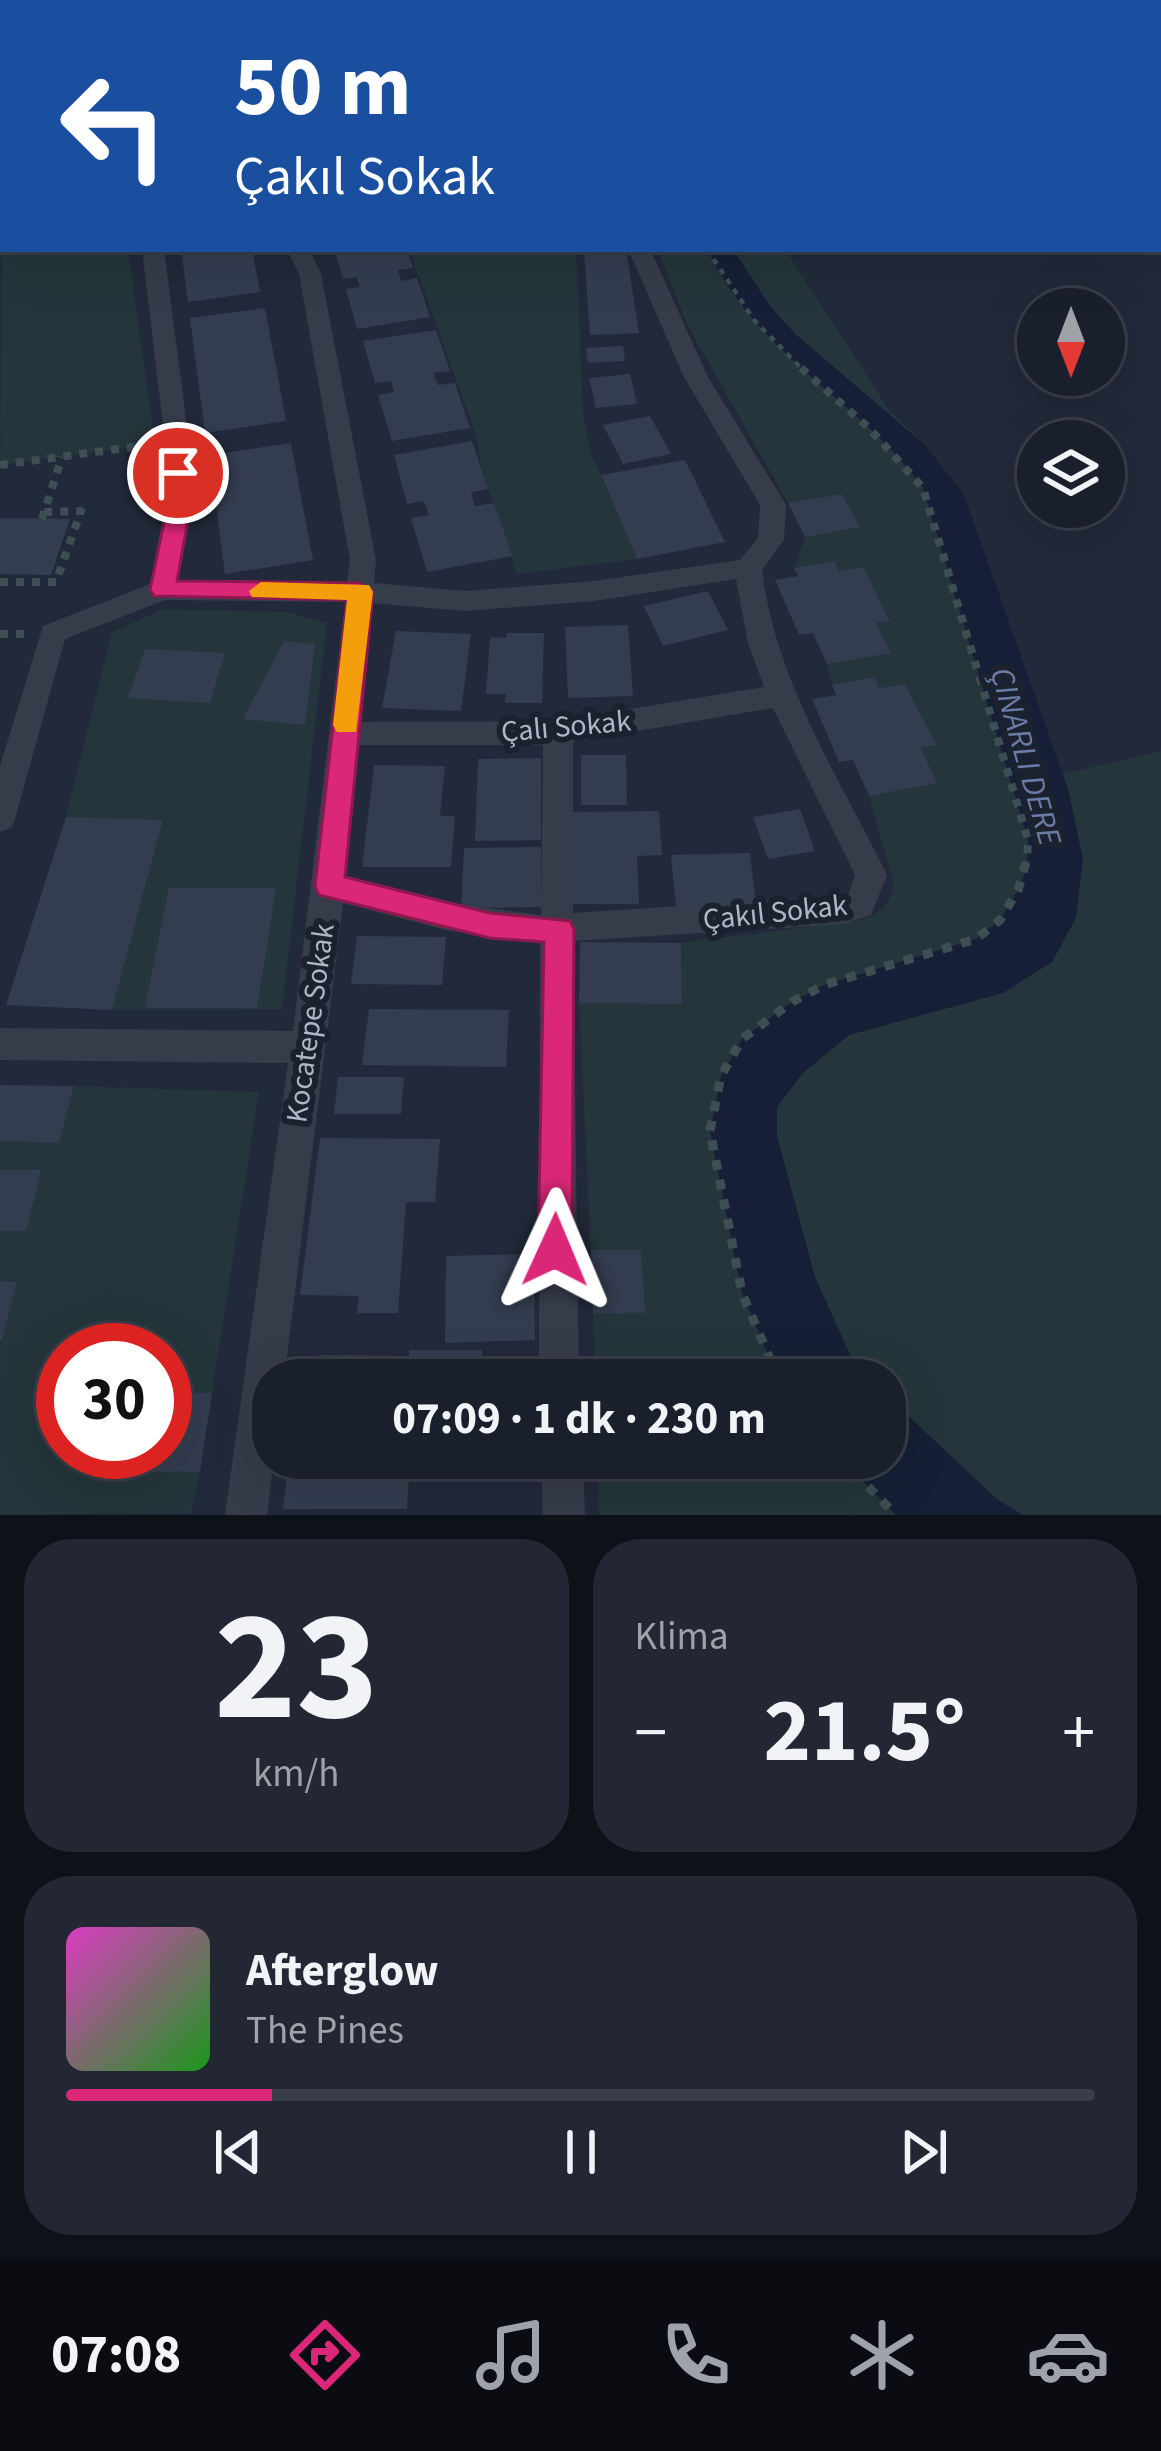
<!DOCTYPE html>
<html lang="tr">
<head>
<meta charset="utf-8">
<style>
	:root { --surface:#1a1f2c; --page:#232734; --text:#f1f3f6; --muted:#9fa2a9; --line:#383d48; --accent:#db2777 }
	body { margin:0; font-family:"Source Sans 3",sans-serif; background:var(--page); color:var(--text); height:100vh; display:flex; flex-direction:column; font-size:45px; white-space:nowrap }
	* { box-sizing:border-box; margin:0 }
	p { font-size:39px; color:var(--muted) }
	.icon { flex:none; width:66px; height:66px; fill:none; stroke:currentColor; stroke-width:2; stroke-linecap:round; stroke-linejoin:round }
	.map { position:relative; height:1515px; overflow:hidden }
	.sheet { display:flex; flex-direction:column; gap:24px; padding:24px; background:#0e1118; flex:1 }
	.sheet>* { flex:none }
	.hud { position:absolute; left:0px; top:0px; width:1161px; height:252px; box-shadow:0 12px 48px #0002,0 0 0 3px var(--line); background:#1a4fa0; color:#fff; overflow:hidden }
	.needle { width:78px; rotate:180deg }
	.buttons { position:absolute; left:1017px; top:288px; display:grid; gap:24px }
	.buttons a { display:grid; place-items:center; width:108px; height:108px; border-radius:50%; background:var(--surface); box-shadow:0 12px 48px #0002,0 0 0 3px var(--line); font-size:60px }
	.speed { position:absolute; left:36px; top:1323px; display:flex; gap:24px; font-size:60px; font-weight:700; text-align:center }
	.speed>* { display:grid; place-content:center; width:156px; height:156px; border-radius:50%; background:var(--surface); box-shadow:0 12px 48px #0002,0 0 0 3px var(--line); line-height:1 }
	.speed .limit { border:18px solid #d22; background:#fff; color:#111 }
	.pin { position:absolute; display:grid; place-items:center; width:102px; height:102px; color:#fff; margin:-51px; border:6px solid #fff; border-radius:50%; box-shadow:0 3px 12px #0007 }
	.me { position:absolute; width:132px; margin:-66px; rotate:1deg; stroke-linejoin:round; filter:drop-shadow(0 0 9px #0008) }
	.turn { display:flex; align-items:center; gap:42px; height:252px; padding:0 36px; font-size:54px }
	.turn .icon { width:156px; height:156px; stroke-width:2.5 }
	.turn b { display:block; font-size:84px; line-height:102px }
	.big { font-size:90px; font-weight:700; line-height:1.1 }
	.sheet .card { flex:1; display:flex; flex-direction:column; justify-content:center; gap:18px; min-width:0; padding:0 42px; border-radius:48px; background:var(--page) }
	.sheet .dial { align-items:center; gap:0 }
	.dial b { font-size:156px; line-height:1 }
	.song { display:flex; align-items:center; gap:36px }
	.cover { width:144px; height:144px; border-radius:18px; background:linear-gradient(135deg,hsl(310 70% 55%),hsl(120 70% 35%)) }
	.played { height:12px; border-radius:6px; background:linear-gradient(90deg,var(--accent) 20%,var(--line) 20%) }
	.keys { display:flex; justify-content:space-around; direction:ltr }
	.heat { display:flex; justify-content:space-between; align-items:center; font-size:66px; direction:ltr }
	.sheet .tiles { flex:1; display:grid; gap:24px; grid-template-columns:1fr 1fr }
	.card:last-child { grid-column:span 2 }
	.trip { position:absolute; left:252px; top:1359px; width:654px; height:120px; border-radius:48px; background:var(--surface); box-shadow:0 12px 48px #0002,0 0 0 3px var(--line); font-weight:700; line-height:120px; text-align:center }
	.tabs { display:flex; height:192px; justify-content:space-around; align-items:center; background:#0a0c12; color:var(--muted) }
	.tabs .icon { width:84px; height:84px }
	.tabs .active { color:var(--accent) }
	.tabs b { font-size:54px; color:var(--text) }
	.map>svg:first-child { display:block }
</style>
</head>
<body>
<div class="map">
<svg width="1161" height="1515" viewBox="0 0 1161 1515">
	<rect width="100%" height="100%" fill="#22293a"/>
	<path fill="#24363b" d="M3 109V249H128L155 444 0 465Z
		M409 249H576L583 411 590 451 637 559 517 574 481 468 477 438Z
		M657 249H723L761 308 923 459 1038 773 1062 774 1161 751V1515H599L598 1458H885V1380H595L593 1314 644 1313 641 1251 591 1250 579 1003 682 1004 681 943 856 921C878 916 892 906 893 882L869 796 937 782 921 748 935 745 905 684 879 688 873 677 832 685 827 664 890 652 876 623 890 620 863 567 839 571 833 561 794 568 805 537 859 526 842 494 788 503 688 326Z
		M733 249H785L889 410 925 445C856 387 775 332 733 249Z
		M164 609 288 612 327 623 282 1009 112 1010 163 821 66 817 112 632Z
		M74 1086 259 1092 212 1393H165V1350H63V1452H84L81 1471 200 1472 191 1513 0 1515V1347L17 1282 0 1281V1231L40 1170H0V1141L59 1143Z"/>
	<path fill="#161f37" d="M707 249H733L770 306 794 333 925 445 964 495 1069 792 1083 860 1076 918 1052 962 1003 993 849 1035 803 1073 777 1107V1136L815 1277 852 1359 871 1380H779L742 1293 710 1131 721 1076 742 1039 792 1002 824 985 976 939 1000 920 1018 890 1027 868 1028 840 923 488C858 397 760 360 707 249Z
		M885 1394 998 1500 1023 1515H896L840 1458H885Z"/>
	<path fill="#343d50" d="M181 249H252L260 292 188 302Z
		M334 249H407L413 268 398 270 401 281 417 278 430 317 357 329 346 289 360 287 357 277 343 279Z
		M626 249 639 333 590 335 584 251Z
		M265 308 286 421 205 433 190 318Z
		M436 330 450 371 433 373 438 385 455 383 470 428 392 441 378 395 394 392 391 381 375 383 363 341Z
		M623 346 625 361 588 363 586 348Z
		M630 374 637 404 596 408 589 378Z
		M650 416 671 454 623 464 603 425Z
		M472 441 488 489 471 492 475 506 494 503 512 556 427 572 411 518 429 515 424 501 407 504 394 455Z
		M291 443 313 560 225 574 210 455Z
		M685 460 725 542 637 559 601 475Z
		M842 494 860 527 805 537 788 503Z
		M0 518 70 519 51 575 0 574Z
		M834 561 839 571 863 567 890 621 876 623 891 653 827 664 813 633 799 635 775 580 798 576 794 568Z
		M708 591 728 630 663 646 644 606Z
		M628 625 633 696 568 698 565 627Z
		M396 631 471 634 461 711 382 708Z
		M507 633H544L542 703H505L506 694H486L490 637 506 638Z
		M284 641 315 644 305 725 243 719Z
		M145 649 225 653 210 703 128 698Z
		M874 677 879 688 905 684 936 745 921 748 937 783 869 796 853 760 839 762 812 699 836 695 832 685Z
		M581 755H626L627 805H581Z
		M541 758V840L475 841 478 759Z
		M374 765 445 766 440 816H455L451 867H362Z
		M800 809 815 851 768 859 753 817Z
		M659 811 662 855 637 856 639 904H572L571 812Z
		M66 817 163 820 112 1010 6 1005Z
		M541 847V907L461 908 464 848Z
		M750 853 756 906 676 908 671 855Z
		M169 888H276L257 1008H145Z
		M357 936 446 937 442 985 351 984Z
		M580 942 681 943 682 1004 579 1003Z
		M369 1009 509 1010 506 1067 362 1065Z
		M338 1077H404L401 1114H334Z
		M0 1085 74 1086 59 1143 0 1141Z
		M320 1138 440 1139 435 1202H406L398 1313H357L359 1296 300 1295Z
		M0 1170H41L26 1231H0Z
		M591 1250H641L645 1313 593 1314Z
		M534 1254 535 1340 445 1343 446 1256Z
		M0 1281 17 1282 2 1341H0Z
		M409 1350H482L481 1380H318L321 1355 409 1356Z
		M165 1393H212L200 1472 80 1471 84 1452H165Z
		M289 1458H410L407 1509H283Z"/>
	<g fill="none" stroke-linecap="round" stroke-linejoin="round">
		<path stroke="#3d4f53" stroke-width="4.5" stroke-dasharray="6 6" stroke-linecap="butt" d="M240 3 259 0
			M707 249 754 320 804 371"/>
		<path stroke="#3d4f53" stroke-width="8" stroke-dasharray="8 8" stroke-linecap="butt" d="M801 368 869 428 923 488 1028 840 1027 862
			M0 465 147 445
			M42 519 62 457
			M0 582H56L81 511 44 512
			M0 634H27"/>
		<path stroke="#3d4f53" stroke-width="9" stroke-dasharray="10 10" stroke-linecap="butt" d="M779 1380 742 1293 710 1131 721 1076 742 1039 792 1002 824 985 976 939 1000 920 1018 890 1027 859
			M840 1458 896 1515"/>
		<path fill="#363c4a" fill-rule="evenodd" d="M301 0H337L299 3Z
			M142 249H164L189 442 192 503 178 580 347 582 350 560 299 274 287 249H309L321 274 376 560 374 583 465 591 594 581 740 560 758 538 760 505 684 377 628 249H650L708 377 786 505 784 540 762 570C776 682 838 775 887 875L871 915 844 924 573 941 579 1380H539L540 943 450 931 343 903 284 1380H273L274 1458 267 1515H225L288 1063 0 1060V1028L293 1031 345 602 165 600 65 639 15 819 11 828 0 832V766L43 626 150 584 166 503 165 442ZM736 579 748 643 764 687 558 721 361 722 372 603 465 611 594 601ZM773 708 855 875 848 895 573 913V742ZM359 745H543L541 915 450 903 346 877Z
			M541 1458H583L585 1515H543Z"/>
		<path stroke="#585f71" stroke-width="6" stroke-dasharray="8 8" stroke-linecap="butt" d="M77 3 96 0
			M123 3 142 0
			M166 3 185 0"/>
	</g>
	<path fill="#db2777" stroke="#8e194d" stroke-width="3" d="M178 465 189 473 191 503 177 581 360 583 373 592 345 877 490 913 570 921 574 930 572 1250 567 1262 555 1267 543 1262 538 1250 544 942 490 938 319 895 315 886 347 600 154 596 150 590 168 503 166 473Z"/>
	<path fill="#f59e0b" d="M261 582 369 585 373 592 356 732H337L333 725 347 600 252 597 249 591Z"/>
	<g text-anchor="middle" stroke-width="12" stroke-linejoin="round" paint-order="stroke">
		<g font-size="30" fill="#b1b6c6" stroke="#1b212f">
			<text transform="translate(566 726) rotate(-5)" y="10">Çalı Sokak</text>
			<text transform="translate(775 912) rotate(-6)" y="10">Çakıl Sokak</text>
			<text transform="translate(310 1023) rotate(-82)" y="10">Kocatepe Sokak</text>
		</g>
		<g font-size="33" font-style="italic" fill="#6a7ca5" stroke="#1b212f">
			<text transform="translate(1027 756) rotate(74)" y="12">ÇINARLI DERE</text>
		</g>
	</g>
</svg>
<div class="buttons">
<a><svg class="needle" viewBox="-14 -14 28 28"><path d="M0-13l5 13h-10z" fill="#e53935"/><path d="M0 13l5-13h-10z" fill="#9fa2a9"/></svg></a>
<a><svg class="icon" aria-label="layers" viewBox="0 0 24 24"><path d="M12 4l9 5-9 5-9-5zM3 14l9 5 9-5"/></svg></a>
</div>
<div class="speed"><div class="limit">30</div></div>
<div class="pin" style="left:178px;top:473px;background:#d93025"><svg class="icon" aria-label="arrive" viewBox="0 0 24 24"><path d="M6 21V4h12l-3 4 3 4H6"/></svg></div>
<svg class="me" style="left:555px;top:1250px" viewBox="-20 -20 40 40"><path d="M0-17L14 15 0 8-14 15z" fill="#db2777" stroke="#fff" stroke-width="4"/></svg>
<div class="trip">07:09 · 1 dk · 230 m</div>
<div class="hud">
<div class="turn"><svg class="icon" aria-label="left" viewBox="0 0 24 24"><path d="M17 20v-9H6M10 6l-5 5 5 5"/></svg><div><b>50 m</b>Çakıl Sokak</div></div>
</div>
</div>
<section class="sheet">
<div class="tiles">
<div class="card dial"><b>23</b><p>km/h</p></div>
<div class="card"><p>Klima</p>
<div class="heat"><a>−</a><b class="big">21.5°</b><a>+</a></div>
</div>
<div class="card">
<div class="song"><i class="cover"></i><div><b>Afterglow</b><p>The Pines</p></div></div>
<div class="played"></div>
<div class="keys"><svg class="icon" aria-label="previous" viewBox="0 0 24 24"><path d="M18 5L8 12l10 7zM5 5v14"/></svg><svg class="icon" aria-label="pause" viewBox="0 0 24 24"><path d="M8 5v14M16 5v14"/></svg><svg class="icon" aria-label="next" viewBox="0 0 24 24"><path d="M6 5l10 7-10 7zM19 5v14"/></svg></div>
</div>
</div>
</section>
<nav class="tabs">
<b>07:08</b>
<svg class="icon active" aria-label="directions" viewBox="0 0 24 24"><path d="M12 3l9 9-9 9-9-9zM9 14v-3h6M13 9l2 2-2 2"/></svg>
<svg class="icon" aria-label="music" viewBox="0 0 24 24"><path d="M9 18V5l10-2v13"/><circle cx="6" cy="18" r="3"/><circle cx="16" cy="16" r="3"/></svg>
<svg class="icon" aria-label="phone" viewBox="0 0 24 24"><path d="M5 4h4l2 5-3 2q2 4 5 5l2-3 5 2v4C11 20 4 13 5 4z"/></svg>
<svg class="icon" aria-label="climate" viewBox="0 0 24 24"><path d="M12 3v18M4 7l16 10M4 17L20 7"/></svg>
<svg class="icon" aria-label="car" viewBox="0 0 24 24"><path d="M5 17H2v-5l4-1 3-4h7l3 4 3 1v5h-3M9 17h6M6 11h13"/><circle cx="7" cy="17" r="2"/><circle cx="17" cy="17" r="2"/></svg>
</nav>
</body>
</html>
